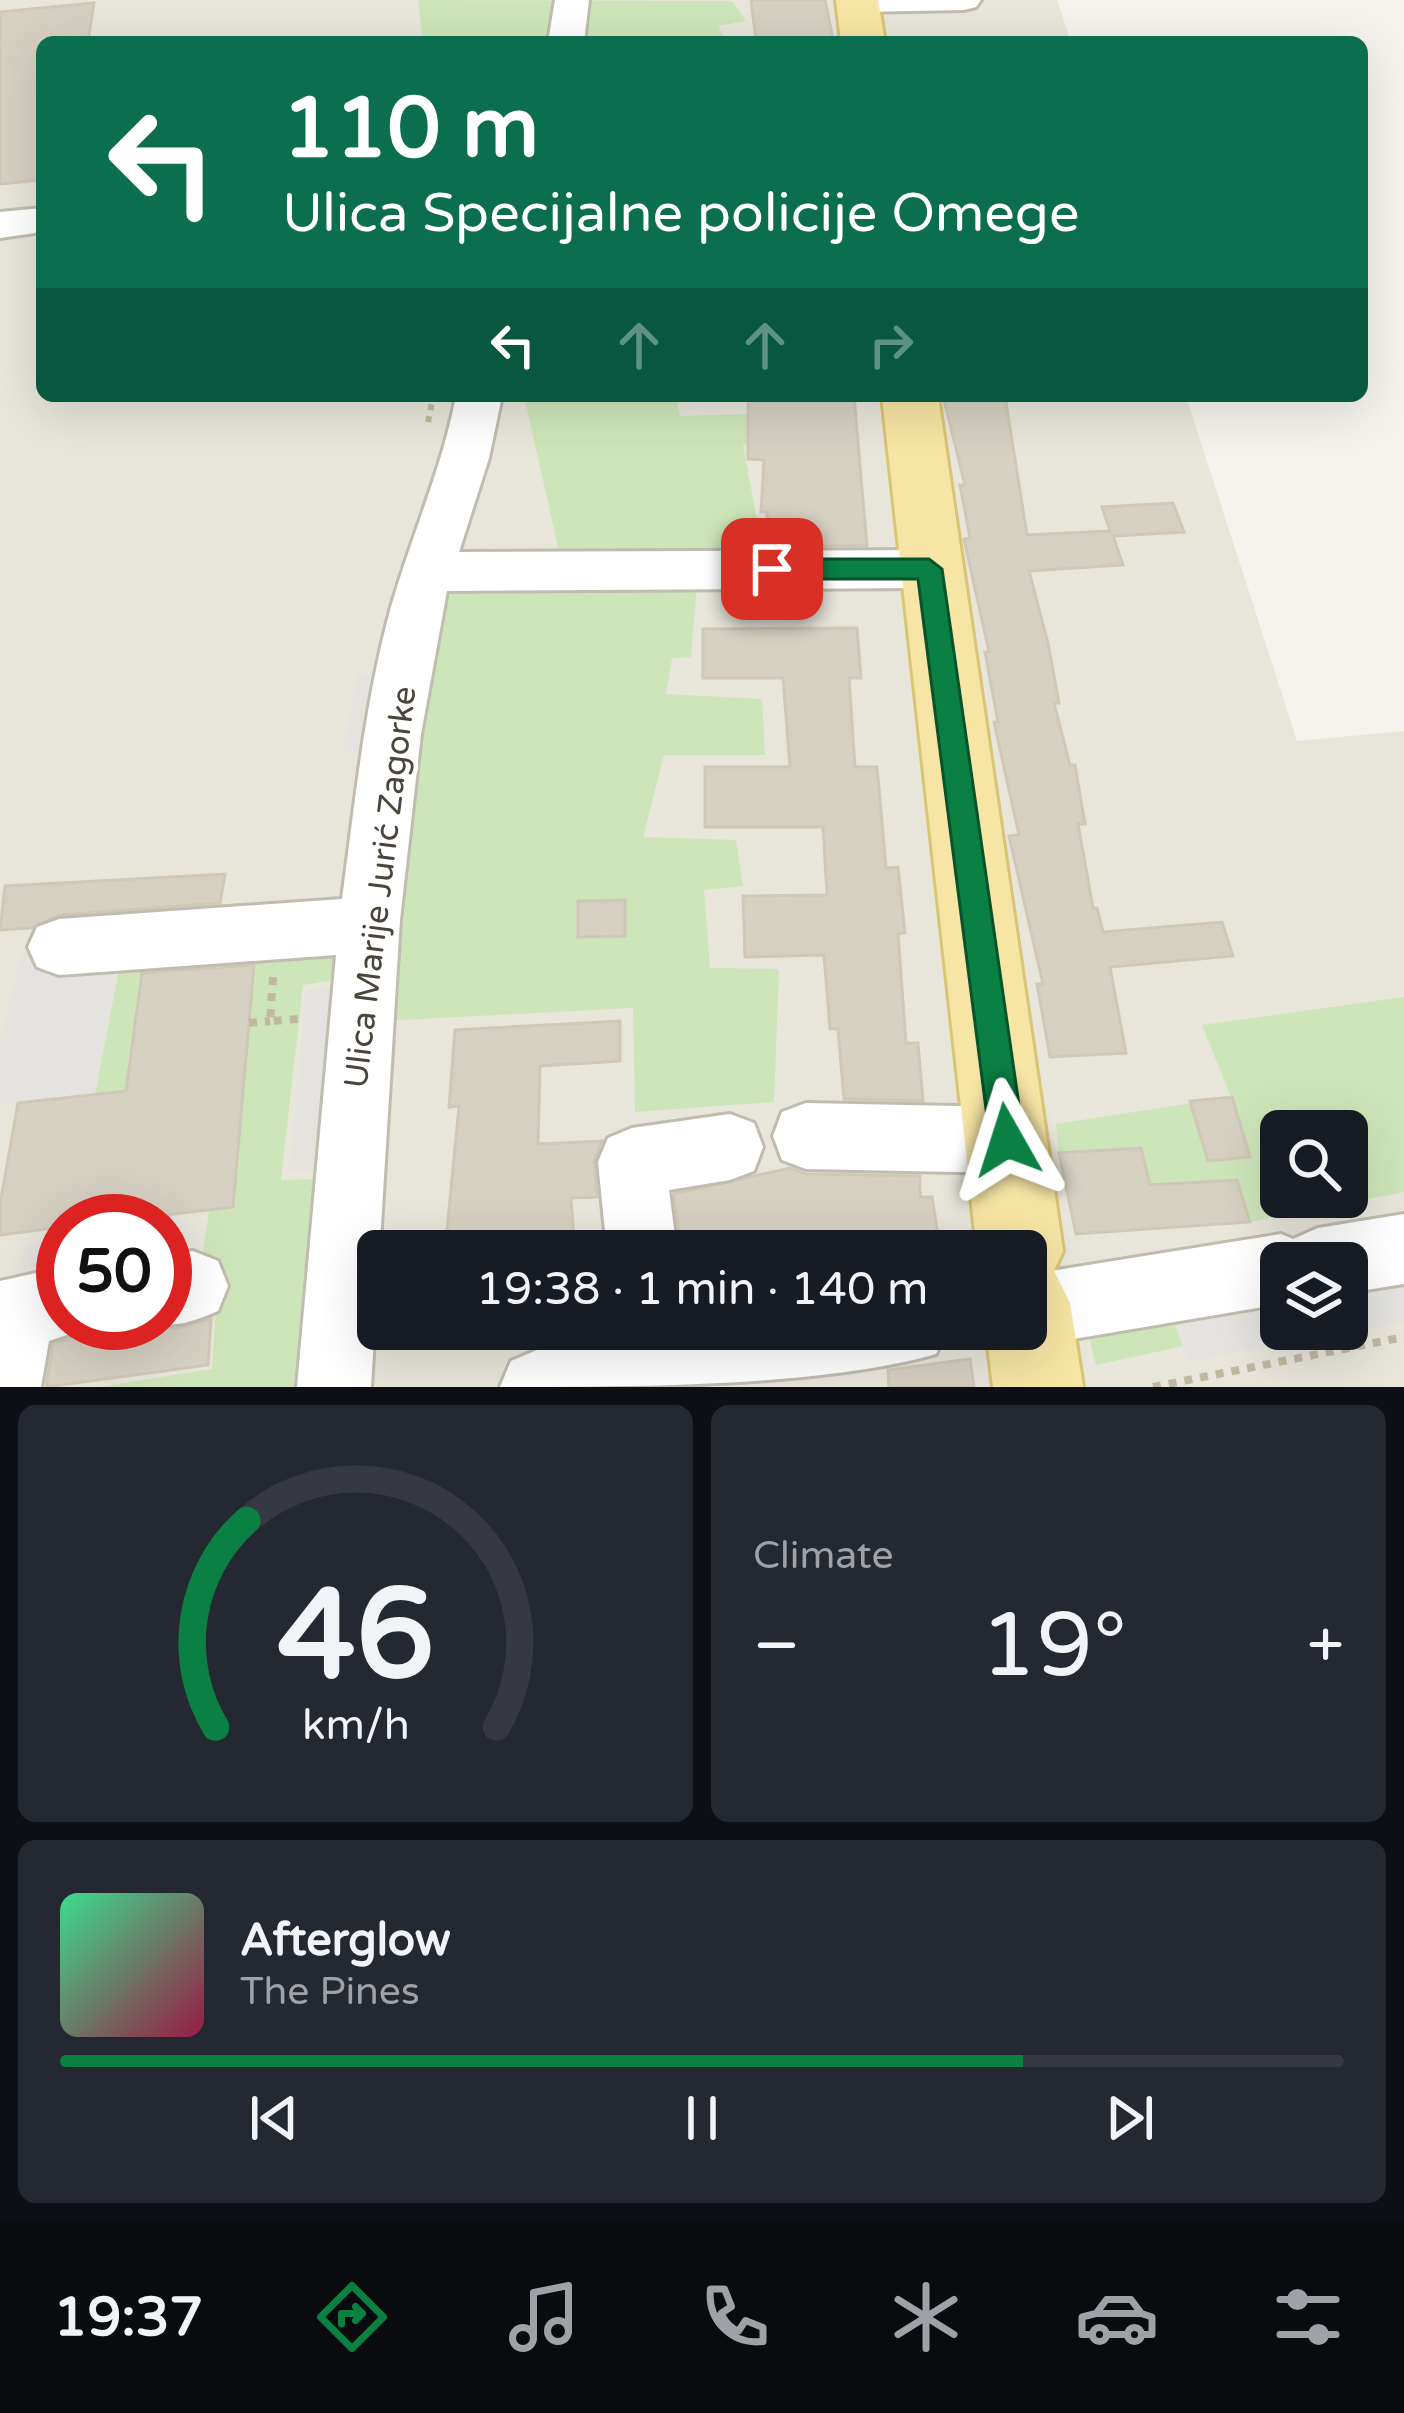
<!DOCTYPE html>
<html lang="en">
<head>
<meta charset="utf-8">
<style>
	:root { --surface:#171b24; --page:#242831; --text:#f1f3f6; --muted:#9ea1a6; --line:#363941; --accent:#0b8043 }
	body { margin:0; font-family:"Varela Round",sans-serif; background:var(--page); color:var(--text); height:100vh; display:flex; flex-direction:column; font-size:45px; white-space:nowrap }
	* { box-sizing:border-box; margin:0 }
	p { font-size:39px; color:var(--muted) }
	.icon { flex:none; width:66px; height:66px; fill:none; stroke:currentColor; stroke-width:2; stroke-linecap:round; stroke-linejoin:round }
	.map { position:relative; height:1387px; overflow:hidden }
	.panel { display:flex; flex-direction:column; gap:18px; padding:18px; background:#0d0f14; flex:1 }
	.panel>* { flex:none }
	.guide { position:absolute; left:36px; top:36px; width:1332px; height:366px; border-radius:18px; box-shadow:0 12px 48px #0002; background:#0b6e4f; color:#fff; overflow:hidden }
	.buttons { position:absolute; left:1260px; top:1110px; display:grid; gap:24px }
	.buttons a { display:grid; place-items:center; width:108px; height:108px; border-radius:18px; background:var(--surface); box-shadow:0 12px 48px #0002; font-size:60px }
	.speed { position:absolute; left:36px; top:1194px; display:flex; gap:24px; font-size:60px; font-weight:700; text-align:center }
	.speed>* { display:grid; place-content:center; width:156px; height:156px; border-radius:50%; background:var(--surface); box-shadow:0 12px 48px #0002; line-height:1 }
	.speed .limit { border:18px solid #d22; background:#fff; color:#111 }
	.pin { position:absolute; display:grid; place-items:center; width:102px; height:102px; color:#fff; margin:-51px; border-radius:24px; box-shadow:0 6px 18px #0006 }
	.me { position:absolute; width:132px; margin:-66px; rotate:354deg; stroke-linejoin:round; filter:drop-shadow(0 0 9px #0008) }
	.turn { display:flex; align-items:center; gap:42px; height:252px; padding:0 48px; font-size:54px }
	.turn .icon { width:156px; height:156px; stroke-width:2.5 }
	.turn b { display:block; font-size:84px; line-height:102px }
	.lanes { display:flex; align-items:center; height:114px; padding:0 48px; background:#0003; justify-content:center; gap:60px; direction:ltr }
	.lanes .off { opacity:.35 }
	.big { font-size:90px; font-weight:600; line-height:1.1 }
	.panel .widget { flex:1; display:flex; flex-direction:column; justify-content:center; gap:18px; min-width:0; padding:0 42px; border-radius:18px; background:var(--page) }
	.panel .dial { align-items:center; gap:0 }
	.dial svg { height:312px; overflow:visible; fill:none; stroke:var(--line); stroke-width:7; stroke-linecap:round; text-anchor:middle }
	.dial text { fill:var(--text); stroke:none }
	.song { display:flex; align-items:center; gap:36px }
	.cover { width:144px; height:144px; border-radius:18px; background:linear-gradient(135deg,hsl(150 70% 55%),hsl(340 70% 35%)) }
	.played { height:12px; border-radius:6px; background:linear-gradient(90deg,var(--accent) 75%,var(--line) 75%) }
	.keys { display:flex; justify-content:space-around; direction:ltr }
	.heat { display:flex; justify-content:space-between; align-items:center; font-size:66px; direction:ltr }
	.panel .tiles { flex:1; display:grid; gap:18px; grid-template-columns:1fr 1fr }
	.widget:last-child { grid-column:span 2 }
	.trip { position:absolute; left:357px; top:1230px; width:690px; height:120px; border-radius:18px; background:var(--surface); box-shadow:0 12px 48px #0002; font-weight:600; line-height:120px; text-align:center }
	.menu { display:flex; height:192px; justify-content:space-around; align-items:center; background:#090b0e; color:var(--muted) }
	.menu .icon { width:84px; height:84px }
	.menu .current { color:var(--accent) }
	.menu b { font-size:54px; color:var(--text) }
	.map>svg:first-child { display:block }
</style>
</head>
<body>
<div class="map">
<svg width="1404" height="1387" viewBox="0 0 1404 1387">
	<rect width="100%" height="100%" fill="#f5f3ed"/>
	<path fill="#e8e5db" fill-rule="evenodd" d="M0 0H1057L1071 42H42V396H1186L1297 741 1404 731V1387H0ZM1281 1131H1347V1197H1281ZM63 1221H165V1323H63ZM378 1251H1026V1329H378ZM1281 1263H1347V1329H1281Z"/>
	<path fill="#cee5b9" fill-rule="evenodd" d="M418 0 732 1 746 21 718 26 727 42H683L682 35 631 42H423Z
		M524 396H676L680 416 757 414 764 442 743 445 759 532 768 533 772 569 698 570 691 657 672 658 666 694 762 699 765 755H664L643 837 736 840 743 886 704 890 710 968 779 969 774 1102 635 1112 633 1008 381 1021 426 572 563 569Z
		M340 927V979L303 985 281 1180 319 1179 301 1387H98L212 1369 217 1293 197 1295 209 1210 233 1206 255 956 144 967 126 1091 95 1094 124 943Z
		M1404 997V1192L1250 1222 1237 1180 1151 1185 1140 1148 1059 1153 1056 1124 1231 1097 1202 1025ZM1281 1131H1347V1197H1281Z
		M1169 1309 1183 1346 1096 1365 1086 1326Z"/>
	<path fill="#e4e3e0" d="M357 674H396L382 753H343Z
		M124 943 95 1094 0 1104V1043L22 950Z
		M352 986 339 1167 289 1172 306 989Z
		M63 1240V1285L14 1290 23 1244Z
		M1404 1249V1322L1188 1361 1162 1289 1281 1269V1329H1347V1263Z"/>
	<path fill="#d6d0c3" stroke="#d0c8b7" stroke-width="3" d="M751 0H825L833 39 756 41Z
		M94 3 88 42H42V180L0 184V12Z
		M748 396H854L867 546H768L767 512H761L764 460 748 459Z
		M943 396H1005L1027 535 1110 531 1102 507 1173 503 1184 532 1113 536 1123 565 1029 571 1048 643 1059 703H1054L1070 765H1075L1085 824H1078L1093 908H1097L1103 932 1222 922 1233 956 1110 967 1126 1053 1050 1057 1037 984H1043L1009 836 1019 835 994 722H998L985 652H989L964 539 970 538 960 485H965Z
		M857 628 861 678H849L855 767H877L886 868 898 867 905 933 898 934 906 1043H918L923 1101 844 1099 838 1029H830L824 955 745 957 743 896 827 895 823 827H705V767H790L783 678H703V629Z
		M225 874 220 903 59 915 31 928 0 930 5 886Z
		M625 900V936L578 937V901Z
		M254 965 233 1207 116 1221H63V1227L0 1235V1204L18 1103 126 1091 142 973Z
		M620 1021V1061L540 1066 538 1144 602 1141 594 1162 597 1197 571 1198 575 1251H445L459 1106 449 1107 455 1030Z
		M1232 1097 1250 1157 1208 1161 1190 1101Z
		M1141 1148 1150 1185 1237 1180 1250 1222 1076 1234 1059 1153Z
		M790 1168 806 1174 920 1176V1197H932L938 1234 851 1251H681L674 1194Z
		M211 1319 208 1365 46 1387 53 1344 89 1332 94 1323H155L174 1329Z
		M970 1359 974 1387H889L888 1370Z"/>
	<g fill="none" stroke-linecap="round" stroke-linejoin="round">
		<defs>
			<path id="minor" d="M555 0H589L584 42H548Z
				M842 0H981L976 7 964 10 858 12 846 9Z
				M42 208V232L0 238V212Z
				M456 396H502L489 458 459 552 929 550 947 555 954 569 947 583 929 588 447 591 421 734 400 920 371 1387H297L336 955 59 975 37 967 28 947 37 927 59 919 342 899C355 802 365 701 391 607 411 537 442 469 456 396Z
				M806 1103 1007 1107 1031 1116 1040 1140 1031 1164 1007 1173 806 1169 782 1160 773 1136 782 1112Z
				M730 1114 754 1123 763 1147 754 1171 730 1180 669 1190 677 1251H607L598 1162 608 1138 632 1128Z
				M1404 1214V1284L1347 1293V1263H1281V1304L1026 1347 1001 1336 998 1329H1026V1275L1281 1234 1293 1239 1318 1228Z
				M193 1251 218 1261 228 1286 218 1311C199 1319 179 1328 159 1323H165V1255Z
				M63 1267V1323H90L88 1328 49 1341 41 1387H0V1281Z
				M675 1329H947L936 1354C820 1387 628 1387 500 1387L511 1361 537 1350Z"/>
			<path id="major" d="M836 0H878L885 42H841Z
				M882 396H938L1063 1251 1054 1271 1070 1303 1083 1387H993L986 1329H1026V1251H977Z"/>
		</defs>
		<use href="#minor" stroke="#c0bcb0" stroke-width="6"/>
		<use href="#major" stroke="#dbc475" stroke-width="6"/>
		<path stroke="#c1b8a2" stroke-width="6" stroke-dasharray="6 6" stroke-linecap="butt" d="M428 422 433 396"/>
		<path stroke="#c1b8a2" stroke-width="8" stroke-dasharray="8 8" stroke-linecap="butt" d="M273 977 270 1021 299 1019
			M249 1023 270 1021
			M1153 1387 1404 1337"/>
		<use href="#minor" fill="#fff" fill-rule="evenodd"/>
		<use href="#major" fill="#f6e5a4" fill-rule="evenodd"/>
	</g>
	<path fill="#0b8043" stroke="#07532c" stroke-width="3" d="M772 559H929L942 569 1024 1140 1019 1152 1007 1157 995 1152 990 1140 918 579H772L759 569Z"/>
	<g text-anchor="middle" stroke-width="9" stroke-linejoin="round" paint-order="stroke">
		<g font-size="33" fill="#49453a" stroke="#fff">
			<text transform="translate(379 887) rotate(-83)" y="12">Ulica Marije Jurić Zagorke</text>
		</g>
	</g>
</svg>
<div class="buttons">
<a><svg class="icon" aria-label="search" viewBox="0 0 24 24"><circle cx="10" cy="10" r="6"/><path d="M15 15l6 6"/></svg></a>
<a><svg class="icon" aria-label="layers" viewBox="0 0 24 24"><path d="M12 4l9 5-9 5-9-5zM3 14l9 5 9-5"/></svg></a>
</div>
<div class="speed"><div class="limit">50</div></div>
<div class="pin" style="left:772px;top:569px;background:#d93025"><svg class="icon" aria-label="arrive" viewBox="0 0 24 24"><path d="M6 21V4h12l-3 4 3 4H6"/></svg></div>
<svg class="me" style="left:1007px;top:1140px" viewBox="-20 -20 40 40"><path d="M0-17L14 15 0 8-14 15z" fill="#0b8043" stroke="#fff" stroke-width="4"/></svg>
<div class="trip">19:38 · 1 min · 140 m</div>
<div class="guide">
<div class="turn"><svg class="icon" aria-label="left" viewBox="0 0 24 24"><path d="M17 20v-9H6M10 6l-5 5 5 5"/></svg><div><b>110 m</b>Ulica Specijalne policije Omege</div></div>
<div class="lanes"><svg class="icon" aria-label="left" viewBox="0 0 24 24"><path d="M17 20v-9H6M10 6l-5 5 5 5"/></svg><svg class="icon off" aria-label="ahead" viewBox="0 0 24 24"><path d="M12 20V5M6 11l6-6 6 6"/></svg><svg class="icon off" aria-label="ahead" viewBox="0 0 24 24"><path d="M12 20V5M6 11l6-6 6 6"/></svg><svg class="icon off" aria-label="right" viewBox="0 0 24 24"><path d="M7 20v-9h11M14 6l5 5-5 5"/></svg></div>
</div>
</div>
<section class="panel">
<div class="tiles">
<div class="widget dial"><svg viewBox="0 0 100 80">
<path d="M14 69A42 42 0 1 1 86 69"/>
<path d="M14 69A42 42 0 0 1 22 16" stroke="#0b8043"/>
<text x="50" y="56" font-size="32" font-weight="700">46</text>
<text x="50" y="72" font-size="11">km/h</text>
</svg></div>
<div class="widget"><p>Climate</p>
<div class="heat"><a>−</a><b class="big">19°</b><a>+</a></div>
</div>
<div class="widget">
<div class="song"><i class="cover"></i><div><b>Afterglow</b><p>The Pines</p></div></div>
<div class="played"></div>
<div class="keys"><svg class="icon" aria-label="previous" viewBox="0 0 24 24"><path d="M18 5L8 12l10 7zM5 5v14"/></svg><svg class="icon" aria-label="pause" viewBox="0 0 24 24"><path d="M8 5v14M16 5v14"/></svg><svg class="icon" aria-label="next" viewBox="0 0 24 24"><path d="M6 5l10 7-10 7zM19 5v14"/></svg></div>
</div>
</div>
</section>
<nav class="menu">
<b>19:37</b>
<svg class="icon current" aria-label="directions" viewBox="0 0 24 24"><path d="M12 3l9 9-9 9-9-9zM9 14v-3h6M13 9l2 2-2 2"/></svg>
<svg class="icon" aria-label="music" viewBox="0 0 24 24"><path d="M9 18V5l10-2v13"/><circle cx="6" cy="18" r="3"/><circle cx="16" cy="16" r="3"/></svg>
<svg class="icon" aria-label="phone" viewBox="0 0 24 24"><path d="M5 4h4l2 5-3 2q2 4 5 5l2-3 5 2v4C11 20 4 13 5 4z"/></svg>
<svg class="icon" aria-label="climate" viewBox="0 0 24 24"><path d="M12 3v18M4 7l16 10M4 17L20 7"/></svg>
<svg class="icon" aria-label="car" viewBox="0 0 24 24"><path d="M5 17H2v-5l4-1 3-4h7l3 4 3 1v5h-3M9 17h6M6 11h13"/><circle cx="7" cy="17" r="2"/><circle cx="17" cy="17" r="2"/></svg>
<svg class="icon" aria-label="filters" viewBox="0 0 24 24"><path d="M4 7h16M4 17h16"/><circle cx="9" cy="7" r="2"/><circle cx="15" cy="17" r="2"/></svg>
</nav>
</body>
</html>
